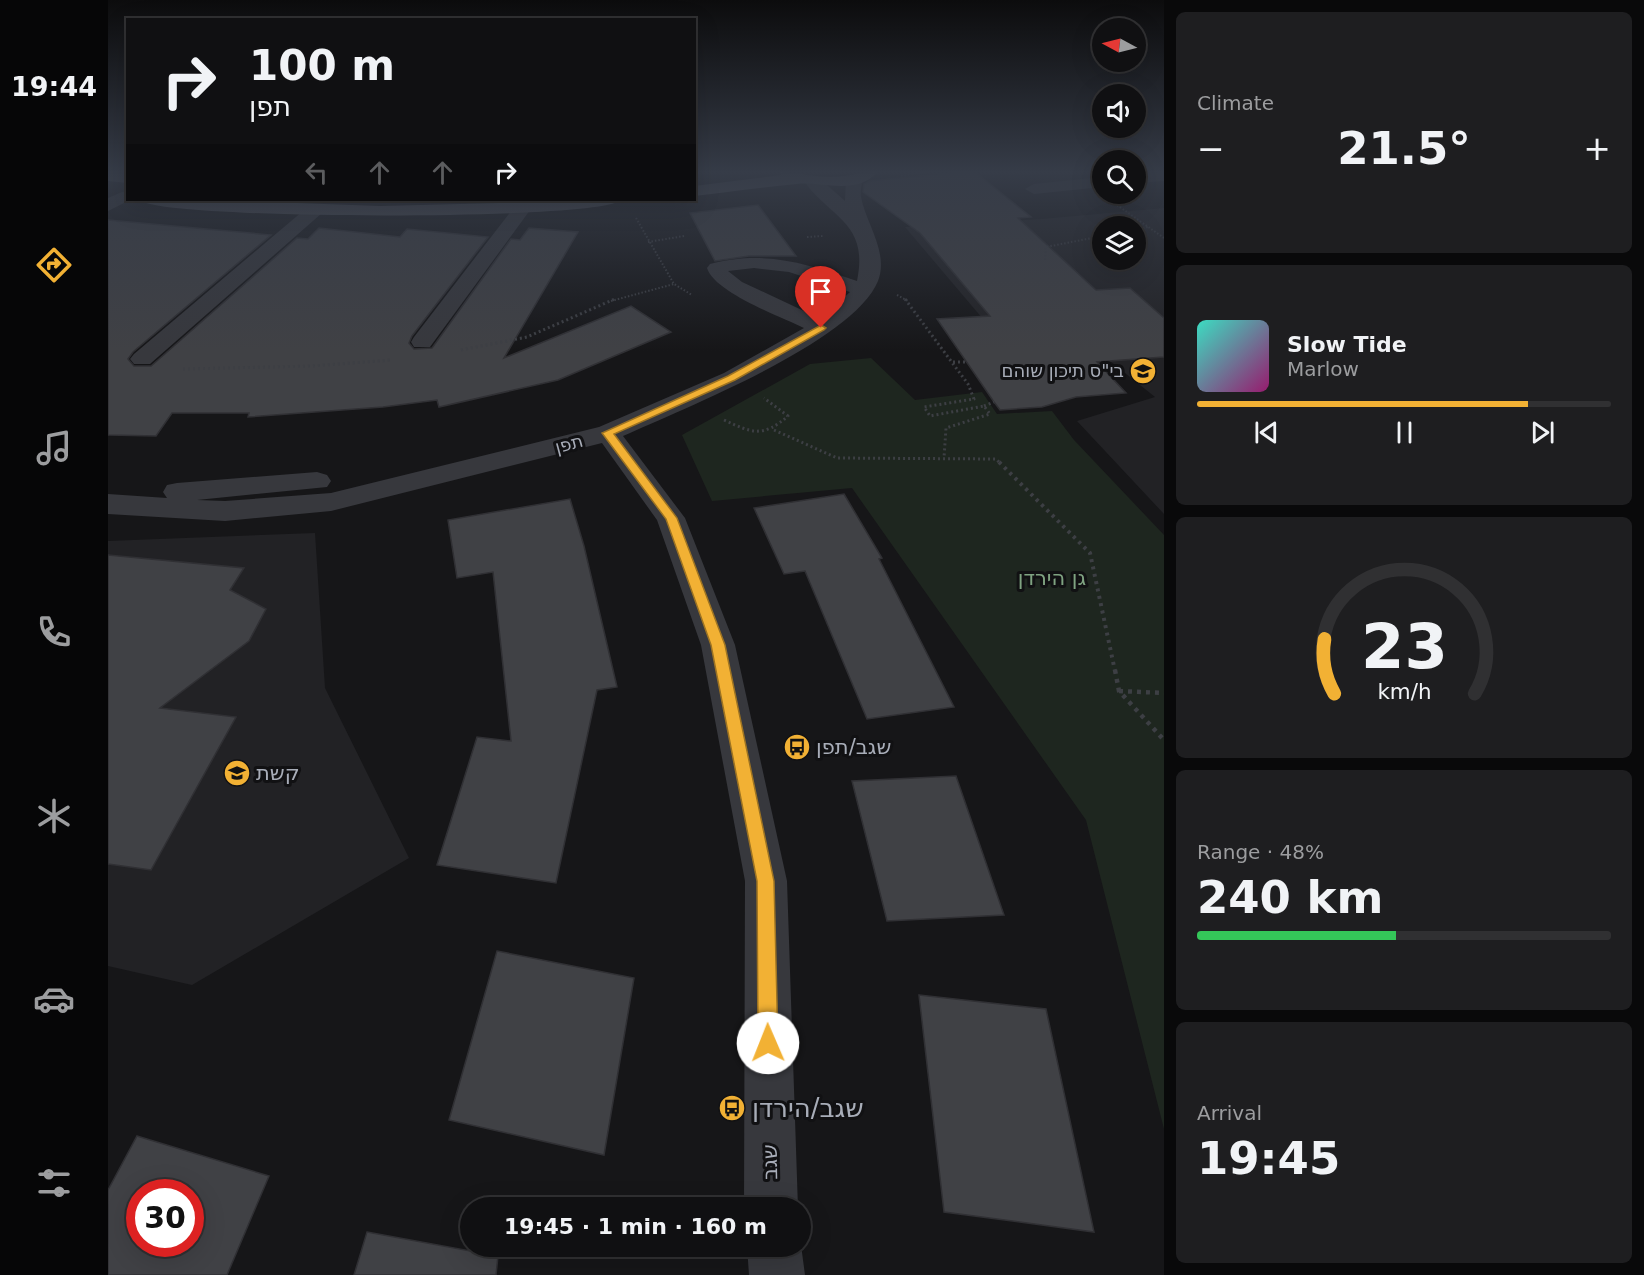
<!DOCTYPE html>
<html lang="en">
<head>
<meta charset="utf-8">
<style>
	:root { --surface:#101012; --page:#1e1e20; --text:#f1f3f6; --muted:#9c9d9f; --line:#303032; --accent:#f2b134 }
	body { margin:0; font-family:"DejaVu Sans","Noto Sans Hebrew",sans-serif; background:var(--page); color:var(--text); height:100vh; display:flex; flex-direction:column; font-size:22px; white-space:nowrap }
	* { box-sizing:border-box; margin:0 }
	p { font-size:20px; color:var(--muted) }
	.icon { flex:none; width:33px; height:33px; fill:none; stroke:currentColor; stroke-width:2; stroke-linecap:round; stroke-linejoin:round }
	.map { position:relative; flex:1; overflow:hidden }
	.side { display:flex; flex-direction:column; gap:12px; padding:12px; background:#09090a; width:480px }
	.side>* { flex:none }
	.banner { position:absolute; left:18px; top:18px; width:570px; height:183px; border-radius:0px; box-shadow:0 6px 24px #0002,0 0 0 2px var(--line); background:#101012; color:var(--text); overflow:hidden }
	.needle { width:39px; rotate:277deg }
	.buttons { position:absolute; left:984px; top:18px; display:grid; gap:12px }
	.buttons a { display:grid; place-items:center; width:54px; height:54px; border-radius:50%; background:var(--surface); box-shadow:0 6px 24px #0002,0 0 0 2px var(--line); font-size:30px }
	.speed { position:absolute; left:18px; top:1179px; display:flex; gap:12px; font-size:30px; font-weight:700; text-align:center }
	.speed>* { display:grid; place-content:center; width:78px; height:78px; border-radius:50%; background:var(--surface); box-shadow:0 6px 24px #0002,0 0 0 2px var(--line); line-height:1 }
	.speed .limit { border:9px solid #d22; background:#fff; color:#111 }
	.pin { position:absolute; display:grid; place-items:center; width:51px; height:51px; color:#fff; margin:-62px -26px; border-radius:50% 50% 50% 0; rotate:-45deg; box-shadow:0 0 6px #0007 }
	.pin .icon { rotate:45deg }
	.me { position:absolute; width:66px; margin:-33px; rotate:359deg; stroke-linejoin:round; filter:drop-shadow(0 0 4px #0008) }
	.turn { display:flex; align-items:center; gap:21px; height:126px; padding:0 24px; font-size:27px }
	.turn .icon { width:78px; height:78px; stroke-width:2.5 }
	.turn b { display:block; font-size:42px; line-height:51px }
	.lanes { display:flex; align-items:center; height:57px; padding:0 24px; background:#0003; justify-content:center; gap:30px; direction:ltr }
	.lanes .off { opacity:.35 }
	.big { font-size:45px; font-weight:600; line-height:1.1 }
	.side .widget { flex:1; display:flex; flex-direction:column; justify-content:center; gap:9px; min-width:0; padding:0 21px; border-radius:9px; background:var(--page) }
	.side .dial { align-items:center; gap:0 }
	.dial svg { height:156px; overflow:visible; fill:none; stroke:var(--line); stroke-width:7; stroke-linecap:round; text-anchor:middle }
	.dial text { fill:var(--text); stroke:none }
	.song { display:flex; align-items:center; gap:18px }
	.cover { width:72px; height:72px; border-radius:9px; background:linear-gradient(135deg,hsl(170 70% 55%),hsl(320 70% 35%)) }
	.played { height:6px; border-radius:3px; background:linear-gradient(90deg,var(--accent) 80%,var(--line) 80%) }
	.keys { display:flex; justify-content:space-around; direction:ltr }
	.heat { display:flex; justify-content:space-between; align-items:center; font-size:33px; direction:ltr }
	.charge { height:9px; border-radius:4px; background:linear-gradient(90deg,#34c759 48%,var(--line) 0) }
	.trip { position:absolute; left:352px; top:1197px; width:351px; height:60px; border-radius:30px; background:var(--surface); box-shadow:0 6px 24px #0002,0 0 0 2px var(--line); font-weight:600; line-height:60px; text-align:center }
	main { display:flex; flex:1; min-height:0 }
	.dock { display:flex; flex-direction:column; width:108px; justify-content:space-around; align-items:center; background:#060607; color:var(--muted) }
	.dock .icon { width:42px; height:42px }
	.dock .active { color:var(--accent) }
	.dock b { font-size:27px; color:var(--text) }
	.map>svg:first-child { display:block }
</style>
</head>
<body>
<main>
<nav class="dock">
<b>19:44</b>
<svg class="icon active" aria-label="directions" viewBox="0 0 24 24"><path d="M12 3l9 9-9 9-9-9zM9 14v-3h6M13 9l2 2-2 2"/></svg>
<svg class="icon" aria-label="music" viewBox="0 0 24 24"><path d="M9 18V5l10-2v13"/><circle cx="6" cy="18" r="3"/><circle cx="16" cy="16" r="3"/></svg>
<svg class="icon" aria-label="phone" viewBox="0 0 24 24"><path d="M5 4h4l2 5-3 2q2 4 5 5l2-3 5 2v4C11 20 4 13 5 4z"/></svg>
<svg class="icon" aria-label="climate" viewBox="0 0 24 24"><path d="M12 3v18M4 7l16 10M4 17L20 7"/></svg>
<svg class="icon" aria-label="car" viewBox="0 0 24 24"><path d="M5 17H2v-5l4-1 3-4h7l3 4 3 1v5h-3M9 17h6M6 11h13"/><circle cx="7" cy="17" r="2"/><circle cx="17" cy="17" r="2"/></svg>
<svg class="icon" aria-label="filters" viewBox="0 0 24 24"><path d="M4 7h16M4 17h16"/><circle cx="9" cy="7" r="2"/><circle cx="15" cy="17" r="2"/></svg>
</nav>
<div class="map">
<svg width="1056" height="1275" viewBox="0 0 1056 1275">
	<rect width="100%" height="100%" fill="#161618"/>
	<path fill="#222225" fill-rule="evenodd" d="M1056 208V514L969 421 1047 397 967 333 897 345 797 227 934 219ZM994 226H1028V260H994Z
		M207 533 217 688 301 858 84 985 0 966V541Z"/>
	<path fill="#1e261f" d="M763 358 807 400 874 392 889 414 944 411 966 440 1056 535V1129L978 820 744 488 604 501 574 435 702 364Z"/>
	<path fill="#404145" stroke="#303034" stroke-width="1.5" fill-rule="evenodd" d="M850 172H867L923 217 910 218 988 290 1022 288 1056 318V357L989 362 1018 393 968 397 934 407 892 410 886 402 829 319 882 316 812 233 755 192 756 184 762 181Z
		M650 205 688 256H641L607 261 582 213Z
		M0 220 163 235 25 352 20 359 26 366H43L189 238 200 239 211 228 292 237 299 229 380 237 304 336 301 343 306 349 324 348 403 239 412 240 421 228 470 232 396 358 523 306 563 332 450 380 331 407 329 400 275 407 140 417 141 413H64L48 436 0 435Z
		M736 494 774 558 771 559 846 707 759 719 697 571 676 574 646 508Z
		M462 499 476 546 509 687 489 690 448 883 329 865 369 737 403 741 385 572 349 578 340 520Z
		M0 555 136 568 122 590 158 609 141 641 52 708 128 717 43 870 0 864Z
		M848 776 896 915 779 921 744 781Z
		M389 951 526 978 496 1155 341 1120Z
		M811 995 938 1009 986 1232 836 1212Z
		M29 1136 161 1176 119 1275H0V1190ZM32 1192H82V1244H32Z
		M259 1232 390 1256 388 1275H246Z"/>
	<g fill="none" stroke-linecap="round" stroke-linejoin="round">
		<path stroke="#3d3f44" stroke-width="2" stroke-dasharray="1.5 2" stroke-linecap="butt" d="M793 176 819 172
			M536 201 547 200
			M1009 205 1056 238
			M528 218 566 284 584 295
			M1028 230 1040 227
			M699 237 715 236
			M540 242 576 236
			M937 260 938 247 994 236
			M789 295 800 301
			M503 301 566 284"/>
		<path stroke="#3d3f44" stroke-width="3" stroke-dasharray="2 3" stroke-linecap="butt" d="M797 299 860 384 866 399 816 407 822 416 876 406 882 414 838 428 836 458
			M353 350 419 337 507 299
			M845 362H857
			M75 369 205 366 283 360
			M876 406 886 402
			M616 420C644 433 655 438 680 416L656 398
			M666 430 729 458 888 459 892 463"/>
		<path stroke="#3d3f44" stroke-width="4" stroke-dasharray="3 4.5" stroke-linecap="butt" d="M891 462 982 553 1007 671"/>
		<path stroke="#3d3f44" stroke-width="4.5" stroke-dasharray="4 5" stroke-linecap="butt" d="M1007 670 1011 691 1056 740
			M1011 691 1056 693"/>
		<path fill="#37383d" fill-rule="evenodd" d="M1056 172V181L1028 183V173Z
			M746 174 754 179C754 185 752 192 753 197 758 224 781 252 770 281 745 342 576 408 515 436L577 518 627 645 679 881 690 1208H636L637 881 593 645 549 520 494 443 223 511 117 521 0 514V494L59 498 55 492 59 485 69 483 209 472 219 475 223 481 219 487 89 500 117 501 223 493 491 427 616 373 696 328C673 317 606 292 599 268L602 264C657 250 697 263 749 281 761 222 723 219 695 180L697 176H709L737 201 738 179ZM646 268 681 272 742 292 713 319 634 282 620 271Z
			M994 177V187L926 194 917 189 926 184Z
			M14 192 20 193V201L0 211V198Z
			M416 201 425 206 322 347H306L303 342 306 337 410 202Z
			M208 204 217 209 214 213 42 364H26L22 359 26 354 202 205Z
			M693 1245 697 1275H641L639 1246Z"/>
		<path fill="#53555c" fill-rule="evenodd" d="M0 172 20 173V183L0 181Z
			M671 172C689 172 705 177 722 177 738 177 753 172 769 172 750 196 711 181 689 184 655 187 621 192 586 196V186L673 175Z
			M32 200H105L272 206 512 200C497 221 47 220 32 200Z"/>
	</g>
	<linearGradient id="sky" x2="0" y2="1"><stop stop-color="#0c0c0d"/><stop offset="0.49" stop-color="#363c48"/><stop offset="1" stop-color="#363c48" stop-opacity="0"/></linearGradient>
	<rect width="1056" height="351" fill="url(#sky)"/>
	<path fill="#f2b134" stroke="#9d7322" stroke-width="1.5" d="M713 325 718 328 716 330 627 380 506 434 569 518 617 645 666 881 670 1043 667 1050 660 1053 653 1050 650 1043 649 881 603 645 558 519 494 433 620 376Z"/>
	<defs>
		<symbol id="school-disc" viewBox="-11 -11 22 22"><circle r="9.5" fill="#f2b134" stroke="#111113"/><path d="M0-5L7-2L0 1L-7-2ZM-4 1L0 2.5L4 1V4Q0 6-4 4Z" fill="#111"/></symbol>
		<symbol id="bus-disc" viewBox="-11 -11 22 22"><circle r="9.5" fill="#f2b134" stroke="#111113"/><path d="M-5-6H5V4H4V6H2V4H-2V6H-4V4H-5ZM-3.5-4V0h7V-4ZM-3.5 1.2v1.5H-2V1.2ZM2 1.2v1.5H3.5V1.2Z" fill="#111"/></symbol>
	</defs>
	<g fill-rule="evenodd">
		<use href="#school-disc" x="1020" y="356" width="30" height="30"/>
		<use href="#bus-disc" x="674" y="732" width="30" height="30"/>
		<use href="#school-disc" x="114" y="758" width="30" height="30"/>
		<use href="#bus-disc" x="609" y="1093" width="30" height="30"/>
	</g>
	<g text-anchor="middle" stroke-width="6" stroke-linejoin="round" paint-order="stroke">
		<g font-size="18" fill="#a8adb8" stroke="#111113" text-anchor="end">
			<text x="1016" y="377">בי"ס תיכון שוהם</text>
		</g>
		<g font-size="18" fill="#a8adb8" stroke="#111113">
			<text transform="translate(461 444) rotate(-15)" y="6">תפן</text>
		</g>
		<g font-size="21" fill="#7fa381" stroke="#111113">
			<text x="944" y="585">גן הירדן</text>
		</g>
		<g font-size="21" fill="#a8adb8" stroke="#111113" text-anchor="start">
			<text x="708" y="754">שגב/תפן</text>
			<text x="148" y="780">קשת</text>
		</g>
		<g font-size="21" fill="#a8adb8" stroke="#111113">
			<text transform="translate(662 1162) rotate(-91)" y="7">שגב</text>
		</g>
		<g font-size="26" fill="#a8adb8" stroke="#111113" text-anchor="start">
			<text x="644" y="1117">שגב/הירדן</text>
		</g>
	</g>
</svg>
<div class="buttons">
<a><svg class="needle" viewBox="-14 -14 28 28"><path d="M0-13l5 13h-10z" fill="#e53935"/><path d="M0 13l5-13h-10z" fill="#9c9d9f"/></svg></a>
<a><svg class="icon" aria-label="sound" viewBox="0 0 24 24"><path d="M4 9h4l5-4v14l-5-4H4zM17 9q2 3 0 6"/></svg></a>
<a><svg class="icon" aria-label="search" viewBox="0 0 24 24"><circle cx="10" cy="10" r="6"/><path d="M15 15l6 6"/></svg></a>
<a><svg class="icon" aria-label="layers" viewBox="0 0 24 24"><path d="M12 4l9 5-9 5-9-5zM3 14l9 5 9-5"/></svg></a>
</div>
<div class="speed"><div class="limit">30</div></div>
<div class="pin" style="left:713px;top:328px;background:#d93025"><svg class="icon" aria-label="arrive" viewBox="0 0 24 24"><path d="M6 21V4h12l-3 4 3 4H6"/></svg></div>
<svg class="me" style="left:660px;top:1043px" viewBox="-20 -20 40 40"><circle r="19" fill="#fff"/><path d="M0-13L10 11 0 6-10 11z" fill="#f2b134"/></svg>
<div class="trip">19:45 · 1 min · 160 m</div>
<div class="banner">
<div class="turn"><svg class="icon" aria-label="right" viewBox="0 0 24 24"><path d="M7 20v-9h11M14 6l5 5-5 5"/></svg><div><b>100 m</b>תפן</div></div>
<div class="lanes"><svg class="icon off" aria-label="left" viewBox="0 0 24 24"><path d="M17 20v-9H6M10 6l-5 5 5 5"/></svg><svg class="icon off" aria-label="ahead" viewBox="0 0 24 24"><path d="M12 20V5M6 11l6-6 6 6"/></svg><svg class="icon off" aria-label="ahead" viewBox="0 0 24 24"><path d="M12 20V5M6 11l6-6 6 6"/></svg><svg class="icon" aria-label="right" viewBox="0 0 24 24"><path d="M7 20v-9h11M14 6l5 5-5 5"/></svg></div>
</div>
</div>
<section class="side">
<div class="widget"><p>Climate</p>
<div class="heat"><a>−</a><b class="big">21.5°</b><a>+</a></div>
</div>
<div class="widget">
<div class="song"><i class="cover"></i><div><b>Slow Tide</b><p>Marlow</p></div></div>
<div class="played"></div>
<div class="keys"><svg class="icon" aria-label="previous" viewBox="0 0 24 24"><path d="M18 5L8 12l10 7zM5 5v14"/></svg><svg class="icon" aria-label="pause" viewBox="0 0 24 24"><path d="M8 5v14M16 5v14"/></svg><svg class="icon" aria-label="next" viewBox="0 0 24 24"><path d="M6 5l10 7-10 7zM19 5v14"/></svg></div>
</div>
<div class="widget dial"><svg viewBox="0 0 100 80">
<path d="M14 69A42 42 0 1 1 86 69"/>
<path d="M14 69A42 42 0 0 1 9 41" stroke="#f2b134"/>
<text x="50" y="56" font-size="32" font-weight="700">23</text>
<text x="50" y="72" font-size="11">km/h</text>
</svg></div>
<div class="widget"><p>Range · 48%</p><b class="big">240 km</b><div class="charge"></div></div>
<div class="widget"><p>Arrival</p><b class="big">19:45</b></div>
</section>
</main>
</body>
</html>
